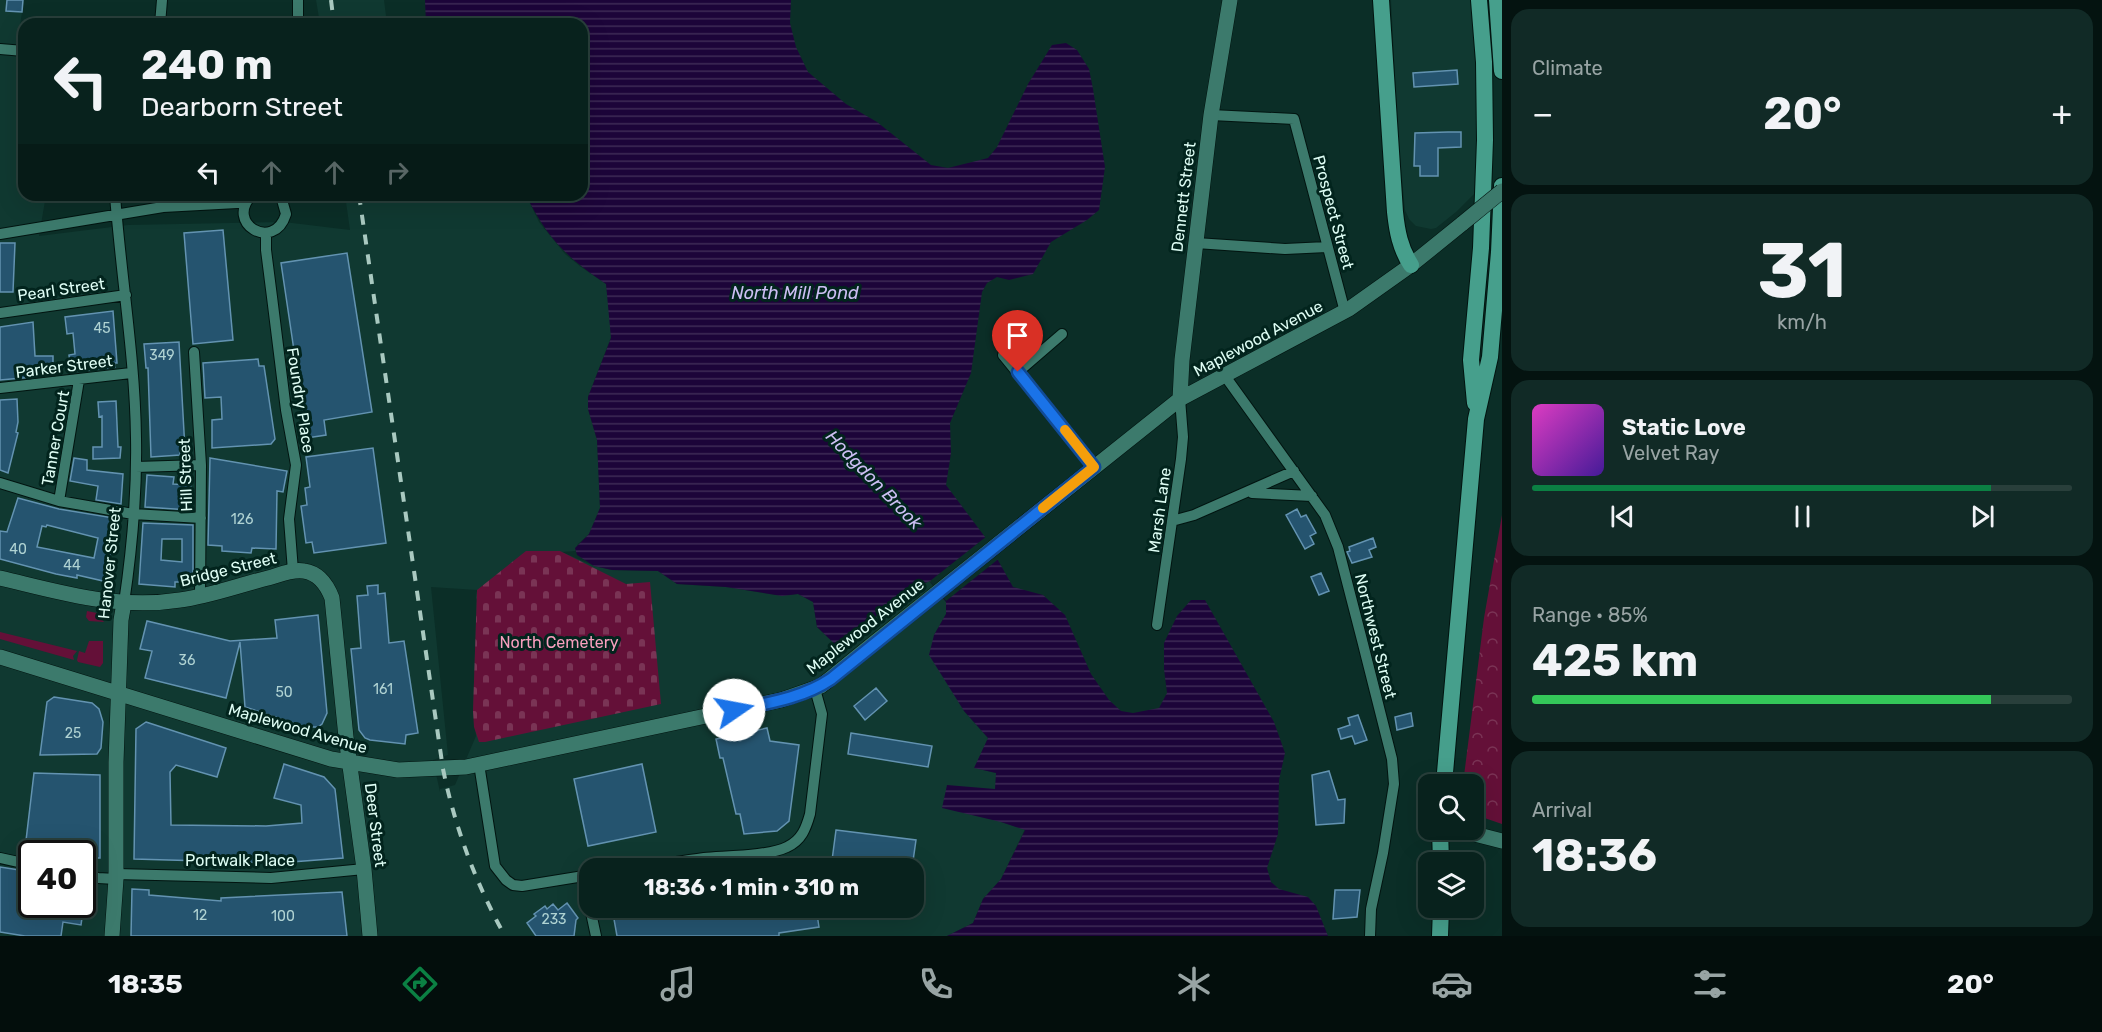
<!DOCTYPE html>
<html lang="en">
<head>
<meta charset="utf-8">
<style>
	:root { --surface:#08221d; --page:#112a26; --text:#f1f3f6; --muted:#98a4a4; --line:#293f3b; --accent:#0b8043 }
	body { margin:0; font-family:Rubik,sans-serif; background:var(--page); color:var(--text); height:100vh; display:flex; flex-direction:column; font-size:22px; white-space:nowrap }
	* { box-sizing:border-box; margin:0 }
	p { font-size:20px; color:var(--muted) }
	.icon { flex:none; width:33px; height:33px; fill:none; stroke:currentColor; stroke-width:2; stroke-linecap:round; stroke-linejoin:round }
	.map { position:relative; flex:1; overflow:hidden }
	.side { display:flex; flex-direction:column; gap:9px; padding:9px; background:#041310; width:600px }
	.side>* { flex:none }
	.top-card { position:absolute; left:18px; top:18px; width:570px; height:183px; border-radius:18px; box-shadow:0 6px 24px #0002,0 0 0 2px var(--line); background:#08221d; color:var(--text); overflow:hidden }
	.fabs { position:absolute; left:1418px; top:774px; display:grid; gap:12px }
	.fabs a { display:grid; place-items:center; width:66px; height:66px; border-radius:12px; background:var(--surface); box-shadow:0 6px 24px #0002,0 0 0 2px var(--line); font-size:30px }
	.speed { position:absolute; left:18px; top:840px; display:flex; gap:12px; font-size:30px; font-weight:700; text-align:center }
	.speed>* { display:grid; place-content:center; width:78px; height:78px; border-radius:50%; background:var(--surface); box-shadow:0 6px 24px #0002,0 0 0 2px var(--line); line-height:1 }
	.speed .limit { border:3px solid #111; border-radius:9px; background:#fff; color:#111 }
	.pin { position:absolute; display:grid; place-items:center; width:51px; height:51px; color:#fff; margin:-62px -26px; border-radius:50% 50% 50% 0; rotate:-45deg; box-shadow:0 0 6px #0007 }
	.pin .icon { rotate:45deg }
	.me { position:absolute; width:66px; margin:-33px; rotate:78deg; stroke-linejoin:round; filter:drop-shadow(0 0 4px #0008) }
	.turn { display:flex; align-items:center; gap:21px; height:126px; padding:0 24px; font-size:27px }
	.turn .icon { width:78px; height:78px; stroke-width:2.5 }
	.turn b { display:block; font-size:42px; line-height:51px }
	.lanes { display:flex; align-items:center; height:57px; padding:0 24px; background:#0003; justify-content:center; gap:30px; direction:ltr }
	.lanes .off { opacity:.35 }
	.big { font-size:45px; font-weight:700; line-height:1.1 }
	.side .tile { flex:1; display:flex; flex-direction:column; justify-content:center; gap:9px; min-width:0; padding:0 21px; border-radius:18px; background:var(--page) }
	.side .dial { align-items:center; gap:0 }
	.dial b { font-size:78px; line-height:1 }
	.song { display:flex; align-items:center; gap:18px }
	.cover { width:72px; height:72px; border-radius:9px; background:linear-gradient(135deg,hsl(310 70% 55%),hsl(260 70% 35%)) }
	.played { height:6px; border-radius:3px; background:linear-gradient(90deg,var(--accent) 85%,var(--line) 85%) }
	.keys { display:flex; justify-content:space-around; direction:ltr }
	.heat { display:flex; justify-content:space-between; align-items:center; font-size:33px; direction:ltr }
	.charge { height:9px; border-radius:4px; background:linear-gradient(90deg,#34c759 85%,var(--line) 0) }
	.trip { position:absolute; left:579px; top:858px; width:345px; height:60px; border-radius:18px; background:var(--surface); box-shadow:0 6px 24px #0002,0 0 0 2px var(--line); font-weight:700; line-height:60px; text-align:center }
	.menu { display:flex; height:96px; justify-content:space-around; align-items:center; background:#030e0c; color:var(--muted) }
	.menu .icon { width:42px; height:42px }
	.menu .current { color:var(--accent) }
	.menu b { font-size:27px; color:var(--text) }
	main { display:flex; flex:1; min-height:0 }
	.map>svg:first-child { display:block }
</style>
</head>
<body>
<main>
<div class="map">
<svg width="1502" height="936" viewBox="0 0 1502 936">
	<defs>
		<pattern id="cemetery-stones" width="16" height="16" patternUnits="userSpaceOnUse" patternTransform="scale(1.5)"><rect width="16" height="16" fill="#641038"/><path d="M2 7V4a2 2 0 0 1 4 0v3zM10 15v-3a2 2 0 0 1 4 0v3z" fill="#7a3455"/></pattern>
		<pattern id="park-crowns" width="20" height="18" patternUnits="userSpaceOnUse" patternTransform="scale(1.5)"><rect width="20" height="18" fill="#641038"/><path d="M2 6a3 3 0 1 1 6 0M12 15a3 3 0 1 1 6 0" fill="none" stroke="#7a3455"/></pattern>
		<pattern id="water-rules" width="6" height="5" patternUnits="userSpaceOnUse" patternTransform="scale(1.5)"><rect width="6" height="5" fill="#1c0439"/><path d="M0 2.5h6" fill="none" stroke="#3d2a56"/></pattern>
	</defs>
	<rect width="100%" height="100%" fill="#0b2e27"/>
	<path fill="#103931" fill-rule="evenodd" d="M0 0H24L17 44 24 54V195H46L39 236 128 225 284 222 350 230 345 195H526L539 222 565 254 581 267 606 284 610 314 611 337 588 397V409L597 440 600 508 589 534 578 544 575 551 562 552 594 566 612 570 658 571 677 584 726 587 782 596 798 594 813 602 817 627 841 650 896 599 917 586 929 581 946 602V614L934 635 964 711 988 738 975 768 996 773 1001 822 1025 829 1001 879 983 899 973 923 947 936H0ZM431 587 477 590 473 711 476 736 455 785 440 789V792L433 760 448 755ZM32 854H82V904H32ZM590 868H914V908H590Z
		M316 0H384L387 24H320Z
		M1391 0H1471L1477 50 1478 190 1456 212 1436 228 1431 229 1416 226 1409 219 1405 210 1398 137Z"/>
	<path fill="#641038" d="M87 611 97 613 104 622 89 621 86 617Z
		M0 632 77 651 73 656 74 660 0 639Z
		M89 641H103V663L100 667 78 662 77 660 79 651 85 653Z"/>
	<path fill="url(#cemetery-stones)" d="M526 551H560L626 584 650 582 661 704 485 742H479L474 727 473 711 477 590Z"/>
	<path fill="url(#park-crowns)" d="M169 195H237L169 200Z
		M1502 515V824L1473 814V784H1463L1484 618Z"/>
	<path fill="url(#water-rules)" d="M425 0H791L790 23 796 47 808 72 846 104 877 122 931 165 948 168 988 158 997 147 1028 84 1052 45 1066 43 1077 50 1089 69 1093 89 1105 167 1099 210 1087 220 1051 242 1033 274 1009 280 997 277 987 283 982 292 971 373 950 423 951 453 946 485 985 537 1013 587 1043 595 1065 615 1091 674 1109 700 1121 711 1133 713 1159 708 1167 693 1164 669V643L1177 616 1191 600H1205L1274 722 1285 753 1279 780 1278 834 1267 868 1271 882 1279 889 1308 897 1316 906 1328 936H947L973 923 983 899 1001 879 1025 830 1001 822 942 808 947 785 995 789 996 773 974 768 988 738 964 711 929 655 934 635 946 614V602L930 581C908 589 891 603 874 618L876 625 841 650 817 627 813 602 798 594 782 596 726 587 677 584 658 571 612 570 594 566 577 555 575 548 589 534 600 508 597 440 588 409V397L611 338 606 284C566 257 547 238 526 195H582V24H426Z"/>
	<path fill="#0b2e27" d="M987 536 1001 557 946 601 930 581Z"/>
	<path fill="#25546f" stroke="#6393b1" stroke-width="1.5" fill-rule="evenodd" d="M7 0H23L22 12 6 11Z
		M1457 70 1458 84 1414 87 1413 73Z
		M1448 132H1461V147L1438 148V176H1420V166H1414L1415 133Z
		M223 230 233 340 193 344 184 233Z
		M0 243H15L13 292H0Z
		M347 253 372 412 324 420 326 435 307 438 281 263Z
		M113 311 117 363H115V367L71 372 69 355 75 354 73 333 67 334 65 317Z
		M33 322 35 356H53V374L33 375V377L0 380V327Z
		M179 342 185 450H180V455L151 457 148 368H146L144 344Z
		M258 359 259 366H264L275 439 271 444 212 448V420L222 419 221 397 205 398 203 363Z
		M17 399 18 422 16 432 18 433 8 473 0 470V400Z
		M116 401 118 447H121L120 458 93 459V447H102V416L99 417 98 402Z
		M373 448 386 543 314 553 312 542 306 543 301 506 307 505 305 488 310 487 306 457Z
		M74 458 87 460V470L123 474 121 504 96 500 98 486 70 481Z
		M210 458 287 471 283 492 277 491 276 549 252 548 251 553 222 551V546L208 545Z
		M147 475 174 477 173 484 191 485 189 510 145 507Z
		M18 498 59 509 120 519 107 567 115 569 112 583 77 575V578L56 574 0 559V531L7 532ZM47 525 98 538 94 558 37 547 42 526 46 527Z
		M1297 509 1301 517 1306 515 1316 533 1310 536 1314 544 1305 549 1286 515Z
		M143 523 193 525V582H175V587L139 584ZM162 539H182V562L161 560Z
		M1373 538 1376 547 1369 550 1372 557 1352 563 1347 552 1350 551 1349 547Z
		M1321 573 1329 591 1319 595 1311 577Z
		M378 585V594L385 593 389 643 404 641 418 733 406 735 405 744 370 740 365 738 359 730 351 649 361 648 357 596 368 595 367 586Z
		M318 615 327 713 322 724 318 727H306L245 707 240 642 226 698 145 678 152 651 140 649 147 621 230 641 277 638 275 620Z
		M876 688 887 701 865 720 854 706Z
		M54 697 92 703 99 709 103 722 101 748 97 754 40 755 47 702Z
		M1411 713 1413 726 1397 730 1395 717Z
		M1358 715 1367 740 1355 744 1352 736 1341 739 1338 729 1350 725 1348 718Z
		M146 722 226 748 217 777 176 765 170 772 171 825 266 826 302 823 301 805 274 798 284 764 324 777 335 789 343 858 278 863 134 859 136 729Z
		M767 728 770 741 799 745 789 821 777 831 744 834 740 814H736L723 758H720L716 739Z
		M851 733 932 746 928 767 848 754Z
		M642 764 656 832 588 846 574 779Z
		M1329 771 1338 800 1345 799 1344 823 1316 825 1312 775Z
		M34 773 100 775V858H82V854H49L25 849Z
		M836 830 916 840 912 868H831Z
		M0 867 32 872V904H84L81 925 63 922 61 936H25L0 932Z
		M132 889 149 890V895L221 901V898L342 892 347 936H131Z
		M1335 890H1360L1357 917 1333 919Z
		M567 903 578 918 576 920 574 936H536L527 923 536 916 534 914 545 906 547 909 553 904 558 910Z
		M612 908H747L748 913 780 908H816L819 927 779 933V936H617Z"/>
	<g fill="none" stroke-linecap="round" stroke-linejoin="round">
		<defs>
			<path id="street" d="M298 0V24
				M160 24 162 0
				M0 49 24 51
				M1211 115 1294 119 1345 312
				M115 195C121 276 135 357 136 438 137 492 132 549 124 603
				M252 195C224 223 274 253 286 214L282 200 277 195
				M266 233V250L272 297 286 410 296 465 289 519 293 571
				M0 234 163 207 237 203 247 201
				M1196 243 1285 249 1327 247
				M0 313 126 295
				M194 352 201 465 200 597
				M1003 355 1094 467
				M1018 372 1062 334
				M1225 376 1325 515 1338 547 1362 640 1392 759 1394 784 1383 853 1371 909 1370 936
				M0 388 131 373
				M136 467 201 465
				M0 483 59 501 133 514 201 518
				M1252 493 1312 496
				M59 501 79 380
				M1172 521 1194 515 1294 471
				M1157 625 1181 459 1183 437 1180 399
				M479 764 495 866 506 880 513 885 522 886 590 875
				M0 858 32 865
				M634 868C657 865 681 861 704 858 726 856 769 856 787 847 802 840 806 828 810 814L822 714 815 689
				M116 874 271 878 364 869
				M82 875 98 878 116 879
				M584 876 590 903
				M590 908 596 936"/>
			<path id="secondary" d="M1180 399 1182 360 1211 115 1230 0
				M0 578C60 592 117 610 180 600 210 596 239 585 268 578 279 575 292 569 304 571 318 573 327 585 332 598L346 737 364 869 370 936
				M0 657 331 759 398 770 466 767 781 700 821 686 874 643 1180 399 1349 309 1411 265 1463 223
				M1459 830 1502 841
				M112 936 116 879V762L121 620 124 603"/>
			<path id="primary" d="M1381 0 1395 212C1397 231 1400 248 1411 265
				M1497 0 1502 71
				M1475 403 1471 360 1481 248 1485 140 1484 62 1479 0
				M1444 784 1476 419 1490 357 1499 252 1502 186
				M1440 830 1441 862
				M1440 936 1441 908"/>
		</defs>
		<use href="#street" stroke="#021410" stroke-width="12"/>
		<use href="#secondary" stroke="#021410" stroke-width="16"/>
		<use href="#primary" stroke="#021410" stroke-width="18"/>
		<use href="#street" stroke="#3c7a6c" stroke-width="10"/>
		<use href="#secondary" stroke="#3c7a6c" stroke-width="15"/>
		<use href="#primary" stroke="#469f8c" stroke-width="16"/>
		<path stroke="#a9c9c0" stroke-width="4" stroke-dasharray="10 10" stroke-linecap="butt" d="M331 0 334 24
			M359 195 443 769C455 828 476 884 505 936"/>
		<defs>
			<path id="secondary-bridge" d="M1463 223 1502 191"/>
		</defs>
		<use href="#secondary-bridge" stroke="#021410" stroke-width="16" stroke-linecap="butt"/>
		<use href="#secondary-bridge" stroke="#3c7a6c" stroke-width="15"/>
	</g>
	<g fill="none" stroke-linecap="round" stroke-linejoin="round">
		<defs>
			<path id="route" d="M734 710C768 703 803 698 831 679L1094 467 1018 372"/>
		</defs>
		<use href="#route" stroke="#114b97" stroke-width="15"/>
		<use href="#route" stroke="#1a73e8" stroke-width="10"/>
		<path stroke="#f59e0b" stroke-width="10" d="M1043 508 1094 467 1065 430"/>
	</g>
	<g text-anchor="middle" stroke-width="6" stroke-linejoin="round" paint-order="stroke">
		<g font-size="14" fill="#b0d3d3">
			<text x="102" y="333">45</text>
			<text x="162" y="360">349</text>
			<text x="242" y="524">126</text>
			<text x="18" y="554">40</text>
			<text x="72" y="570">44</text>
			<text x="187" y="665">36</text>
			<text x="383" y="694">161</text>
			<text x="284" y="697">50</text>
			<text x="73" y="738">25</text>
			<text x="200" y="920">12</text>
			<text x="283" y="921">100</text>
			<text x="554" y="924">233</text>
		</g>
		<g font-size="16" fill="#defdf4" stroke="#02241d">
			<text transform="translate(1183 197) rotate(-83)" y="6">Dennett Street</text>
			<text transform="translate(1334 212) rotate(75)" y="6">Prospect Street</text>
			<text transform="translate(61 289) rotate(-8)" y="6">Pearl Street</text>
			<text transform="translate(1258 338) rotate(-28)" y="6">Maplewood Avenue</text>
			<text transform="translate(64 366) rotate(-7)" y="6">Parker Street</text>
			<text transform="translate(301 400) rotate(81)" y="6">Foundry Place</text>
			<text transform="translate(55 438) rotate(-80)" y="6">Tanner Court</text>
			<text transform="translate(185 475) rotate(-92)" y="6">Hill Street</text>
			<text transform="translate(1159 510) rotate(-82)" y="6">Marsh Lane</text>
			<text transform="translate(109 563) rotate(-84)" y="6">Hanover Street</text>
			<text transform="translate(228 569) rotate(-14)" y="6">Bridge Street</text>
			<text transform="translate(865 626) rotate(-38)" y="6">Maplewood Avenue</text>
			<text transform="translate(1376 636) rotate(76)" y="6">Northwest Street</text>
			<text transform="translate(298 728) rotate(16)" y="6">Maplewood Avenue</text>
			<text transform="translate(376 825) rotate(83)" y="6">Deer Street</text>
			<text x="240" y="866">Portwalk Place</text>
		</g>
		<g font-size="16" fill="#f89fbe" stroke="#02241d">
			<text x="559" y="648">North Cemetery</text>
		</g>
		<g font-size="18" font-style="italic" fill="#ccbef3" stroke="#02241d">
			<text x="795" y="299">North Mill Pond</text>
			<text transform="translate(874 480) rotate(46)" y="6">Hodgdon Brook</text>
		</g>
	</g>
</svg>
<div class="fabs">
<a><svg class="icon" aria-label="search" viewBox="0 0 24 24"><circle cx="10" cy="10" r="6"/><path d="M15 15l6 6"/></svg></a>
<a><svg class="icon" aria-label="layers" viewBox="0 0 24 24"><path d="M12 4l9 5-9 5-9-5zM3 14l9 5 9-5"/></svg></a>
</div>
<div class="speed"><div class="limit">40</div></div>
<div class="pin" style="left:1018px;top:372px;background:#d93025"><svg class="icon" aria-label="arrive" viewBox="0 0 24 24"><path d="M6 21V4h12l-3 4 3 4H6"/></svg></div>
<svg class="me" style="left:734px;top:710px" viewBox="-20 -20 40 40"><circle r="19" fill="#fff"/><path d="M0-13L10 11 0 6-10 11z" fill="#1a73e8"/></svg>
<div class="trip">18:36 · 1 min · 310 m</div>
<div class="top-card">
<div class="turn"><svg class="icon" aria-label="left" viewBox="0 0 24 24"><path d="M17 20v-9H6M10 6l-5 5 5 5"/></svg><div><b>240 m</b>Dearborn Street</div></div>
<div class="lanes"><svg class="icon" aria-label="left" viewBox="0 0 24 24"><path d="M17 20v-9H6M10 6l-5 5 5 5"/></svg><svg class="icon off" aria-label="ahead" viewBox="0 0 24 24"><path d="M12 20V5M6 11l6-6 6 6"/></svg><svg class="icon off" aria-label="ahead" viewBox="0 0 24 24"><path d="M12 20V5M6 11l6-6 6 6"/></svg><svg class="icon off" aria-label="right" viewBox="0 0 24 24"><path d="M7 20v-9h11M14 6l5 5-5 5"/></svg></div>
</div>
</div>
<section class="side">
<div class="tile"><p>Climate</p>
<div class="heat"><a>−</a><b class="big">20°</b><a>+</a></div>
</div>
<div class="tile dial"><b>31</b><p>km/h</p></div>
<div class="tile">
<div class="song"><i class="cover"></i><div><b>Static Love</b><p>Velvet Ray</p></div></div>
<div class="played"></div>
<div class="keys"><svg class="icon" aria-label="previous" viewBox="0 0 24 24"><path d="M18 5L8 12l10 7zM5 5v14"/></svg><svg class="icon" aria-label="pause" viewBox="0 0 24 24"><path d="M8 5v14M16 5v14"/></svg><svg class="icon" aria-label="next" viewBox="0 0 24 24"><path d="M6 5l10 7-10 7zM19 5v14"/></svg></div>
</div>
<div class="tile"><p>Range · 85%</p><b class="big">425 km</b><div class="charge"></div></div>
<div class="tile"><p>Arrival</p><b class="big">18:36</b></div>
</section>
</main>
<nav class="menu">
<b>18:35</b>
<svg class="icon current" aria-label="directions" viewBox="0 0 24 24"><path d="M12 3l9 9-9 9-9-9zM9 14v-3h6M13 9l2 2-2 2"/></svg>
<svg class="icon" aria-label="music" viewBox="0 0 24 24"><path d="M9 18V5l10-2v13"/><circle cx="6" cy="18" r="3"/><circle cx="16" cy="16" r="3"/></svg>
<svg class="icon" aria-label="phone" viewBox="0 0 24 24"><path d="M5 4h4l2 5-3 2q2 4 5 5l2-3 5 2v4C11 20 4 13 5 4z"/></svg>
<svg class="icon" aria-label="climate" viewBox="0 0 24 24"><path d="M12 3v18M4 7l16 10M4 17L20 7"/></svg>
<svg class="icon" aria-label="car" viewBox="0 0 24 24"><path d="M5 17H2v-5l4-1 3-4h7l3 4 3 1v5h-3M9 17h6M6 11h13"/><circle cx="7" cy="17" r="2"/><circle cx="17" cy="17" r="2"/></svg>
<svg class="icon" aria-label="filters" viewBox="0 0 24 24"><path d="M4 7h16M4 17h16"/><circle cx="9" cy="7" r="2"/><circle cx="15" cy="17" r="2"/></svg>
<b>20°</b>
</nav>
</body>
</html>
